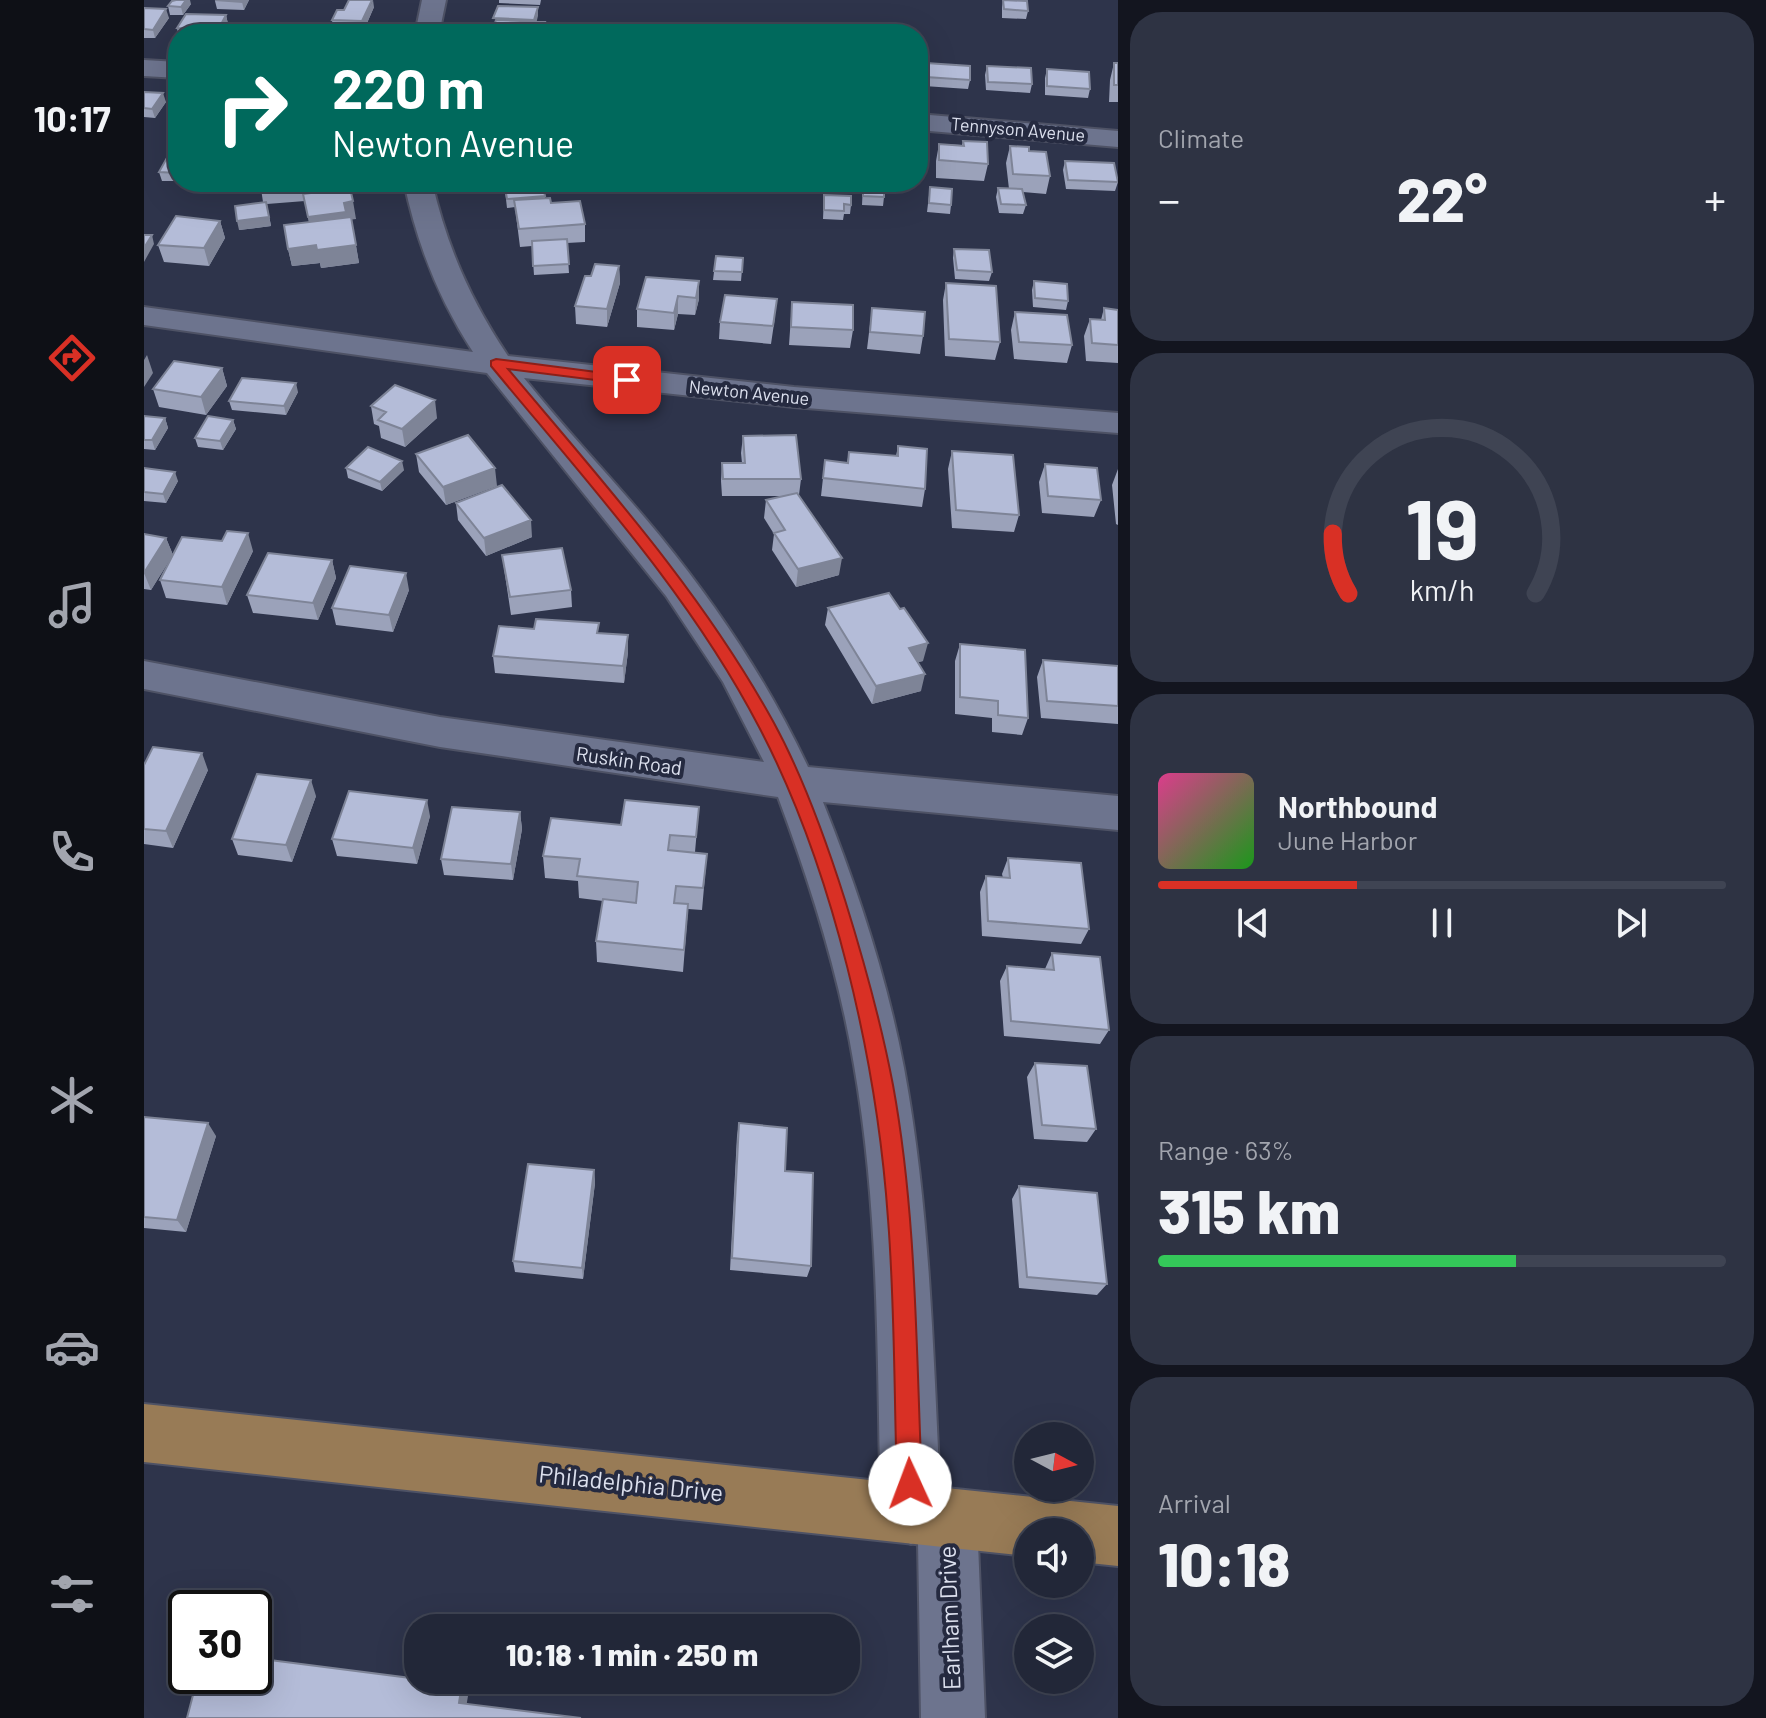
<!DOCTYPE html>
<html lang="en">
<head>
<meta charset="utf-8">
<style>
	:root { --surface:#222738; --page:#2e3343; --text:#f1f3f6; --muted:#a2a5ae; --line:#3f4453; --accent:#d93025 }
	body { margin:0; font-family:Barlow,sans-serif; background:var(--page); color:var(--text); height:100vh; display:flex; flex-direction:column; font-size:30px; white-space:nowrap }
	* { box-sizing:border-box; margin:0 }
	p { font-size:26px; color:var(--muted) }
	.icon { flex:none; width:44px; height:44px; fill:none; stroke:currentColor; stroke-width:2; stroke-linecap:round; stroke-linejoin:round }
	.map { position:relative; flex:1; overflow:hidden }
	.panel { display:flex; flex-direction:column; gap:12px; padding:12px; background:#13151f; width:648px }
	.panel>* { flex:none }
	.banner { position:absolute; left:24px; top:24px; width:760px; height:168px; border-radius:32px; box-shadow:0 8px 32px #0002,0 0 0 2px var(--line); background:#00695c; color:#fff; overflow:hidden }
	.needle { width:52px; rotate:97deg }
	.controls { position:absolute; left:870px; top:1422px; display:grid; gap:16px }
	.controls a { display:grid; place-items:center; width:80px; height:80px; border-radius:50%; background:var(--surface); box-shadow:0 8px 32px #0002,0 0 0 2px var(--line); font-size:40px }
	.speed { position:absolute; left:24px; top:1590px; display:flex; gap:16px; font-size:40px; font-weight:700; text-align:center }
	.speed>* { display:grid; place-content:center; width:104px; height:104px; border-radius:50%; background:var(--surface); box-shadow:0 8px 32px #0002,0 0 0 2px var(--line); line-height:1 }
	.speed .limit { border:4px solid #111; border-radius:12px; background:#fff; color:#111 }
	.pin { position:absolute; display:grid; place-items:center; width:68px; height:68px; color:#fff; margin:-34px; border-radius:16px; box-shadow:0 4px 12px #0006 }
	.me { position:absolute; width:88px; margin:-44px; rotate:358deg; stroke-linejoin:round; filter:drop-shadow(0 0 6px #0008) }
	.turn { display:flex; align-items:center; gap:28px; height:168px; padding:0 32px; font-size:36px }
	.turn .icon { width:104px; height:104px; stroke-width:2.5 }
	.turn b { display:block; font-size:56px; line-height:68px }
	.big { font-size:60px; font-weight:800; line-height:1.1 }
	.panel .widget { flex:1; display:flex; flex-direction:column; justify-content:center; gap:12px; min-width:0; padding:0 28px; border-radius:32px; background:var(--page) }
	.panel .dial { align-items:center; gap:0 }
	.dial svg { height:208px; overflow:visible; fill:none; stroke:var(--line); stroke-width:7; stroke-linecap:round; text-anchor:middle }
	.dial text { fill:var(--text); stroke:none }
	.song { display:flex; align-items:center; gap:24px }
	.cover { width:96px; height:96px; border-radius:12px; background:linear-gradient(135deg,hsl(330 70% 55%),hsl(120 70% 35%)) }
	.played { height:8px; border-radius:4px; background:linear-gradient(90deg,var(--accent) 35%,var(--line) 35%) }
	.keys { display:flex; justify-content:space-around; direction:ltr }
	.heat { display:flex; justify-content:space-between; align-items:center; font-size:44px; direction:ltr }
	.charge { height:12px; border-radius:6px; background:linear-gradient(90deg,#34c759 63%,var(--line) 0) }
	.trip { position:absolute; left:260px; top:1614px; width:456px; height:80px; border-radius:32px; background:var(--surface); box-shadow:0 8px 32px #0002,0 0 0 2px var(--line); font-weight:800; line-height:80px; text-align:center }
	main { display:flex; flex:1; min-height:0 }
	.tab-bar { display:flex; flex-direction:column; width:144px; justify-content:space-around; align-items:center; background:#0e1016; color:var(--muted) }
	.tab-bar .icon { width:56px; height:56px }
	.tab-bar .selected { color:var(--accent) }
	.tab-bar b { font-size:36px; color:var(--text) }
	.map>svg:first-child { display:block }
</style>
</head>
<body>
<main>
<nav class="tab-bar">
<b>10:17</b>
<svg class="icon selected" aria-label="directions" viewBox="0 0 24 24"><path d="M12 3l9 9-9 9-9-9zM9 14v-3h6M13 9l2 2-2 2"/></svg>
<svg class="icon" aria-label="music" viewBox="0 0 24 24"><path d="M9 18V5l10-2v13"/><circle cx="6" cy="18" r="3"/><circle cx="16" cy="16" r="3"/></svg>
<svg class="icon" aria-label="phone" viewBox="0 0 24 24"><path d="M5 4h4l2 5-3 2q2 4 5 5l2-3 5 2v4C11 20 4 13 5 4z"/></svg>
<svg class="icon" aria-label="climate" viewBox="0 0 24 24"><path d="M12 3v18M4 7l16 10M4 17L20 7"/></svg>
<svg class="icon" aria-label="car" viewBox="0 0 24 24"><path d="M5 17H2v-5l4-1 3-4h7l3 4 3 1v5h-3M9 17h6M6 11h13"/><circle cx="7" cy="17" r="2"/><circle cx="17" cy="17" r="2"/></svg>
<svg class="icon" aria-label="filters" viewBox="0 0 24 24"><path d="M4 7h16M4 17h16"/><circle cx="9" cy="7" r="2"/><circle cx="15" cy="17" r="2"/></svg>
</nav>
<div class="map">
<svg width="974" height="1718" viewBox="0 0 974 1718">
	<rect width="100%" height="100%" fill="#2e344b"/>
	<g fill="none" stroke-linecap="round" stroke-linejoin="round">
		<defs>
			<path id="minor" d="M278 0H302L295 34H271Z
				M0 60 34 62V78L0 76Z
				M774 114 974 131V147L774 130Z
				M260 182H288C303 247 327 301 364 356L650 387 974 413V433L650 407 380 378C423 432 472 482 516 536 574 607 625 684 664 767L974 796V830L679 802C713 887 743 978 760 1068 786 1208 789 1350 796 1491L803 1488 824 1497 833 1518 841 1718H777L774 1541 767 1544 746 1535 737 1514C733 1365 736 1213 710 1065 695 974 666 883 634 797L296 747 0 689V661L296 717 620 762 579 682 522 596 343 373 0 325V307L329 352C294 298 273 244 260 182Z"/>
			<path id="major" d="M0 1404 974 1506V1566L936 1562V1532H884V1556L0 1462Z"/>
		</defs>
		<use href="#minor" stroke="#4e5265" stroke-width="4"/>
		<use href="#major" stroke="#4e5265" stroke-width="4"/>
		<use href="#minor" fill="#6d748e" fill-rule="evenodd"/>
		<use href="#major" fill="#987b56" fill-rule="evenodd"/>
	</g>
	<path fill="#9ba2ba" d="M105 0 100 10 73 9 71 1Z
		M355 0H397L396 5 355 3Z
		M859 0 884 11 882 19 858 18V7Z
		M47 4 39 15H26L24 6Z
		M230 7 220 30 189 29 188 20 200 10Z
		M0 8 25 18 11 38H0Z
		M82 15 84 24 78 34H34L33 28Z
		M782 63 826 80 824 89 780 86Z
		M970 63H974V102H965L966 80Z
		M843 66 888 84 886 93 842 90 841 75Z
		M903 69 946 89 944 98 901 95V78Z
		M0 92 22 102 11 118 0 117Z
		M34 100V119H29L27 110Z
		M819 141 844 164 840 181 792 178V161L795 144 818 145Z
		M866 146 885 151 906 176 902 194 879 192 882 205 879 214 855 213 852 197 854 188 865 189 862 163Z
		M34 157V181H18L15 172Z
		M921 161 974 182 971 191 922 189 919 170Z
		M116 182H195V185L190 186V190L212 219H207L215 263 177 268 176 263 148 266 144 249 165 222 161 201 123 204 127 226 95 230 119 202Z
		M360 182H398L401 198 407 203 441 224V242L423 243 425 273 390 275 388 246 376 247 371 207 363 208Z
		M719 182 740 197 739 206 718 205Z
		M786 187 807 205 806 214 783 212Z
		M680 195 707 205 706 214H700L699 220 679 219Z
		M76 221 81 238 65 266 20 262 14 245Z
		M810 249 848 272 845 281 811 279 809 258Z
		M572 256 599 258 597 281 569 280Z
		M475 266 476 283 463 327 432 324 431 306 447 276Z
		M555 281V299L551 315 534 314 530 330 493 327V309Z
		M890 281 924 301 922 310 889 307 888 290Z
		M802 283 856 342 851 360 801 356 799 300Z
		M648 302 709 330 706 348 645 345Z
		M728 308 779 336 776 354 723 349Z
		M960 308 974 310V363L942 361 940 336 946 319 957 320Z
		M871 312 928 345 923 363 870 359 867 330Z
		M631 317 627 344 575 339 576 322Z
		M78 368 83 386 62 415 15 407 9 389Z
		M154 392 142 415 88 410 85 401Z
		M227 406 293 418 261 447 237 438 235 426 230 424Z
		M0 416 21 418 24 428 11 450 0 449Z
		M89 420 92 429 79 450 54 447 51 438Z
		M599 436 657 479 655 495 695 575 652 587 628 550 630 534 620 518 622 500 639 496H578L577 481 578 463H598L597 453Z
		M754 446 781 489 778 507 677 496 681 460 703 463 705 452 752 456Z
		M808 451 875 515 870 532 808 528 804 469Z
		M272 454 353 486 302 505 275 472Z
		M901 464 957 500 950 517 898 513 895 482Z
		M0 468 34 481 22 503 0 501Z
		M202 468 260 470 238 491 204 478Z
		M974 469V525L972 524 968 485Z
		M312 503 388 537 342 556 314 520Z
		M0 534 22 538 29 555 109 551 83 605 22 598 16 580 28 556 7 590 0 589Z
		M358 555 427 590 428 607 367 615Z
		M188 560 192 578 174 620 109 613 103 595Z
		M265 590 249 632 192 625 188 608Z
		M684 608 779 661 774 662 777 691 728 704 681 625Z
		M390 629 455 633 484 652 480 683 351 673 349 656Z
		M816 644 884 718 878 735 848 732V718L811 714V661Z
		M899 660 974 666V724L897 718 893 677Z
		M0 765 64 770 29 848 0 844Z
		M172 796 148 862 94 855 88 839Z
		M555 807 551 852 563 854 561 876 558 910 544 909 539 972 453 962 452 941 459 901 435 898 434 881 401 878 399 856 477 825Z
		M376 812 378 829 369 880 300 875 297 859Z
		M286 816 273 864 193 856 188 839Z
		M864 858 945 929 937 944 838 936 836 892 842 876 859 878 858 874Z
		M908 953 965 1030 956 1044 860 1036 856 981 863 966 901 969Z
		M891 1063 952 1129 943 1142 890 1139 883 1077Z
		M0 1117 72 1136 42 1232 0 1228Z
		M595 1123 641 1171 667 1266 663 1277 586 1270 593 1136Z
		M450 1170 451 1183 439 1279 371 1272 369 1261Z
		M875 1186 963 1284 953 1295 875 1288 868 1199Z"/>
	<path fill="#7e8497" d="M42 0H46L47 4 39 15 37 7Z
		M99 0H105L100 10 98 2Z
		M229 0 230 7 220 30 218 21Z
		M394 7V16L391 28 390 20Z
		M22 9 25 18 11 38 9 30Z
		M82 15 84 24 78 34H75L74 30Z
		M401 22 402 34H397Z
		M19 93 22 102 11 118 8 109Z
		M209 201 212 219 204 220 167 234 164 217 200 203Z
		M122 202 127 226 95 230 93 221Z
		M76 221 81 238 65 266 60 248Z
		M8 235 10 244 0 262V248Z
		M172 245H212L215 263 177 268 176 263 148 266 144 249Z
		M475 266 476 283 463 327V309Z
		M555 281V299L551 315 552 298Z
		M534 296V314L530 330V313Z
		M3 355 9 373 0 387V360Z
		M78 368 83 386 62 415 57 397Z
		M152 383 154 392 142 415 140 406Z
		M291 400 293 418 261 447 258 429Z
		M21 418 24 428 11 450 8 440Z
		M89 420 92 429 79 450 76 441Z
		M258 461 260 470 238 491 236 482Z
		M351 468 353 486 302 505 299 487Z
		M31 472 34 481 22 503 19 494Z
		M387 520 388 537 342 556 340 538Z
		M104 533 109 551 83 605 78 587Z
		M22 538 29 555 7 590 0 573Z
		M698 558 695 575 652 587 654 569Z
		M188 560 192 578 174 620 169 603Z
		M262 573 265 590 249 632 245 615Z
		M484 635V652L480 683 479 666Z
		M784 643 779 661 761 665 765 648Z
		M781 674 777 691 728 704 732 686Z
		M58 753 64 770 29 848 22 831Z
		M167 780 172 796 148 862 142 845Z
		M283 800 286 816 273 864 269 848Z
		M376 812 378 829 369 880 367 864Z
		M64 1123 72 1136 42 1232 33 1220Z
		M450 1170 451 1183 439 1279 438 1268Z
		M318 1684 325 1690 322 1708 315 1703Z"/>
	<path fill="#b4bcd8" stroke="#7e8497" stroke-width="2" d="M32 0H42L37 7 24 6 28 1Z
		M71 0H99L98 2Z
		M205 0H228L218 21 188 20 193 10H200Z
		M859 0 883 1 884 11 860 9Z
		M354 6 394 7 390 20 349 18Z
		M0 8 22 9 9 30 0 29Z
		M42 14 82 15 74 30 33 28Z
		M352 20 401 22 397 34H347Z
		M500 31 520 32V34H499Z
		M782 63 826 66V80L782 77Z
		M970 63H974V85H970Z
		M843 66 887 68 888 84 844 82Z
		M903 69 945 72 946 89 903 86Z
		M0 92 19 93 8 109 0 108Z
		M34 100V111L27 110Z
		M819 141 843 142 844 164 795 160V144L820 146Z
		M866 146 885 147V151L902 152 906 176 869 174Z
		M24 156 34 157V173L15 172Z
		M921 161 970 163 974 182 924 180Z
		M116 182H179L116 187Z
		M360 182H398L401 196 363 199Z
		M719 182H740V197L719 196Z
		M786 187 808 189 807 205 785 203Z
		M206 188 209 201 200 203 202 212 164 217 159 194Z
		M854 188 878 189 882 205 857 204Z
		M680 195 707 196V205L700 204V211L680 210Z
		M406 198 407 203 436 201 441 224 375 229 370 200Z
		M122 202 125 217 93 221 91 206Z
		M32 216 76 221 60 248 14 245Z
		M207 217 212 245 173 250 172 245 144 249 140 225Z
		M0 235H8L0 248Z
		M423 239 425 264 389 266 388 241Z
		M810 249 845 250 848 272 813 270Z
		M572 256 599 258 598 272 570 271Z
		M451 264 475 266 463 309 431 306 441 276H447Z
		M502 277 555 281 552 298 534 296 530 313 493 309Z
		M890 281 923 284 924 301 891 298Z
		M802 283 852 286 856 342 805 339Z
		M581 295 633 299 629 326 576 322Z
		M648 302 709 305V330L647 327Z
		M728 308 781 312 779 336 726 332Z
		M960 308 974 310V345L948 343 946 319 961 320Z
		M871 312 923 315 928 345 875 342Z
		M30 361 78 368 57 397 9 389Z
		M98 378 152 383 140 406 85 401Z
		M251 385 291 400 258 429 234 420 242 412 227 406Z
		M0 416 21 418 8 440H0Z
		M64 416 89 420 76 441 51 438Z
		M324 435 351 468 299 487 272 454Z
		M652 435 657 479H579L578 463H601L599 436Z
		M754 446 783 449 781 489 679 478 681 460 704 463 705 452 754 456Z
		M224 447 258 461 236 482 202 468Z
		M808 451 869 455 875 515 812 510Z
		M901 464 953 468 957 500 904 496Z
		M0 468 31 472 19 494 0 492Z
		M358 485 387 520 340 538 312 503Z
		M653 493 698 558 654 569 630 533 641 530 622 500Z
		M83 531 104 533 78 587 16 580 38 537 78 541Z
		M0 534 22 538 0 573Z
		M418 548 427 590 366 597 358 555Z
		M124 553 188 560 169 603 103 595Z
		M206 566 262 573 245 615 188 608Z
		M745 593 756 609 760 608 784 643 765 648 781 674 732 686 684 608Z
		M392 619 455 623 453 633 484 635 479 666 349 656 355 626 390 629Z
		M816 644 881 650 884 718 854 715V701L816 697Z
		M899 660 974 666V706L903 701Z
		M9 747 58 753 22 831 0 829V765Z
		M113 774 167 780 142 845 88 839Z
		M205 791 283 800 269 848 188 839Z
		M481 800 555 807 552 837 526 835 524 850 563 854 559 888 532 886 530 903 544 904 540 950 452 941 459 899 492 903 494 882 433 876 436 859 399 856 407 818 477 825Z
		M308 807 376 812 367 864 297 859Z
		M864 858 937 863 945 929 844 921 842 876 866 878Z
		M908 953 956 957 965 1030 867 1021 863 966 910 970Z
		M891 1063 943 1066 952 1129 898 1125Z
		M0 1117 64 1123 33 1220 0 1217Z
		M595 1123 643 1128 641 1171 669 1173 667 1266 588 1258Z
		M384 1164 450 1170 438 1268 369 1261Z
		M875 1186 953 1193 963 1284 883 1277Z
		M110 1658 274 1679V1680L318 1684 315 1703 437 1718H43L54 1676H110Z"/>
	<path fill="#d93025" stroke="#8d1f18" stroke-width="2" d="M352 359 483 376 490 380 483 384 364 369C459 482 559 593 630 723 660 778 682 840 701 900 720 961 737 1022 749 1085 773 1216 772 1352 778 1484L774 1493 766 1496 757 1493 753 1484C750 1396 751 1307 744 1219 733 1061 689 868 615 727 546 594 442 481 347 366V361Z"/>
	<g text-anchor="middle" stroke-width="8" stroke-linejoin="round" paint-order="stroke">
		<g font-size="18" fill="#dce0ee" stroke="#252a40">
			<text transform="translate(874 130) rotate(5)" y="6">Tennyson Avenue</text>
			<text transform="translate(605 393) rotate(6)" y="6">Newton Avenue</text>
		</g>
		<g font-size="20" fill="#dce0ee" stroke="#252a40">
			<text transform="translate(485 761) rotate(8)" y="7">Ruskin Road</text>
		</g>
		<g font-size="24" fill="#dce0ee" stroke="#252a40">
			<text transform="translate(487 1484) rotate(6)" y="8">Philadelphia Drive</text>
			<text transform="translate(806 1618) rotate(-92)" y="8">Earlham Drive</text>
		</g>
	</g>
</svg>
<div class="controls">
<a><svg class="needle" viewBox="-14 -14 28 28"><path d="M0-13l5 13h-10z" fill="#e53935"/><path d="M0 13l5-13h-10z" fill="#a2a5ae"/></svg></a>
<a><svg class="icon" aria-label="sound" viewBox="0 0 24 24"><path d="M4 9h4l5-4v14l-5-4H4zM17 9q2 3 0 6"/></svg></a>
<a><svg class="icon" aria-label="layers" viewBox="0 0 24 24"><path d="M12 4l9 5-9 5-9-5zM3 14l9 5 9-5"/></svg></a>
</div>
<div class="speed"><div class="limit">30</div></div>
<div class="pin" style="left:483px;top:380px;background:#d93025"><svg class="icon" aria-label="arrive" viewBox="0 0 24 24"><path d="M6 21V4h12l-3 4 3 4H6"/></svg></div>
<svg class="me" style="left:766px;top:1484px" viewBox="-20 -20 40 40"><circle r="19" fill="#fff"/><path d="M0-13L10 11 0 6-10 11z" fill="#d93025"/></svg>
<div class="trip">10:18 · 1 min · 250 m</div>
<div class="banner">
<div class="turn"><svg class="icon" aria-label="right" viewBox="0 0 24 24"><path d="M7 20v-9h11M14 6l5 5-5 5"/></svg><div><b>220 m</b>Newton Avenue</div></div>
</div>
</div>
<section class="panel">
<div class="widget"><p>Climate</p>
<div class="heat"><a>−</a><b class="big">22°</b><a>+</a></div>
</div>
<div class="widget dial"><svg viewBox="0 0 100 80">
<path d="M14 69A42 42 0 1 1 86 69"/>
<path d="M14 69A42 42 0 0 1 8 46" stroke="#d93025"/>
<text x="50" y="56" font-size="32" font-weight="700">19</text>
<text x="50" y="72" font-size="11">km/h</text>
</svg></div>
<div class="widget">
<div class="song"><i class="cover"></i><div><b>Northbound</b><p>June Harbor</p></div></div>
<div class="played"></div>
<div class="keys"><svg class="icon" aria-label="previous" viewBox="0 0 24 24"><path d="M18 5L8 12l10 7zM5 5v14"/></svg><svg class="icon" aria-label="pause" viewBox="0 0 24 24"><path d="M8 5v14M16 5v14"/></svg><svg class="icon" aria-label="next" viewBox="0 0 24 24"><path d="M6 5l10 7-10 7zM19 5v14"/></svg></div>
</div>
<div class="widget"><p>Range · 63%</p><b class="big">315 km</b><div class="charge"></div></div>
<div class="widget"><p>Arrival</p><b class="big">10:18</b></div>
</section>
</main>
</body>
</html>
